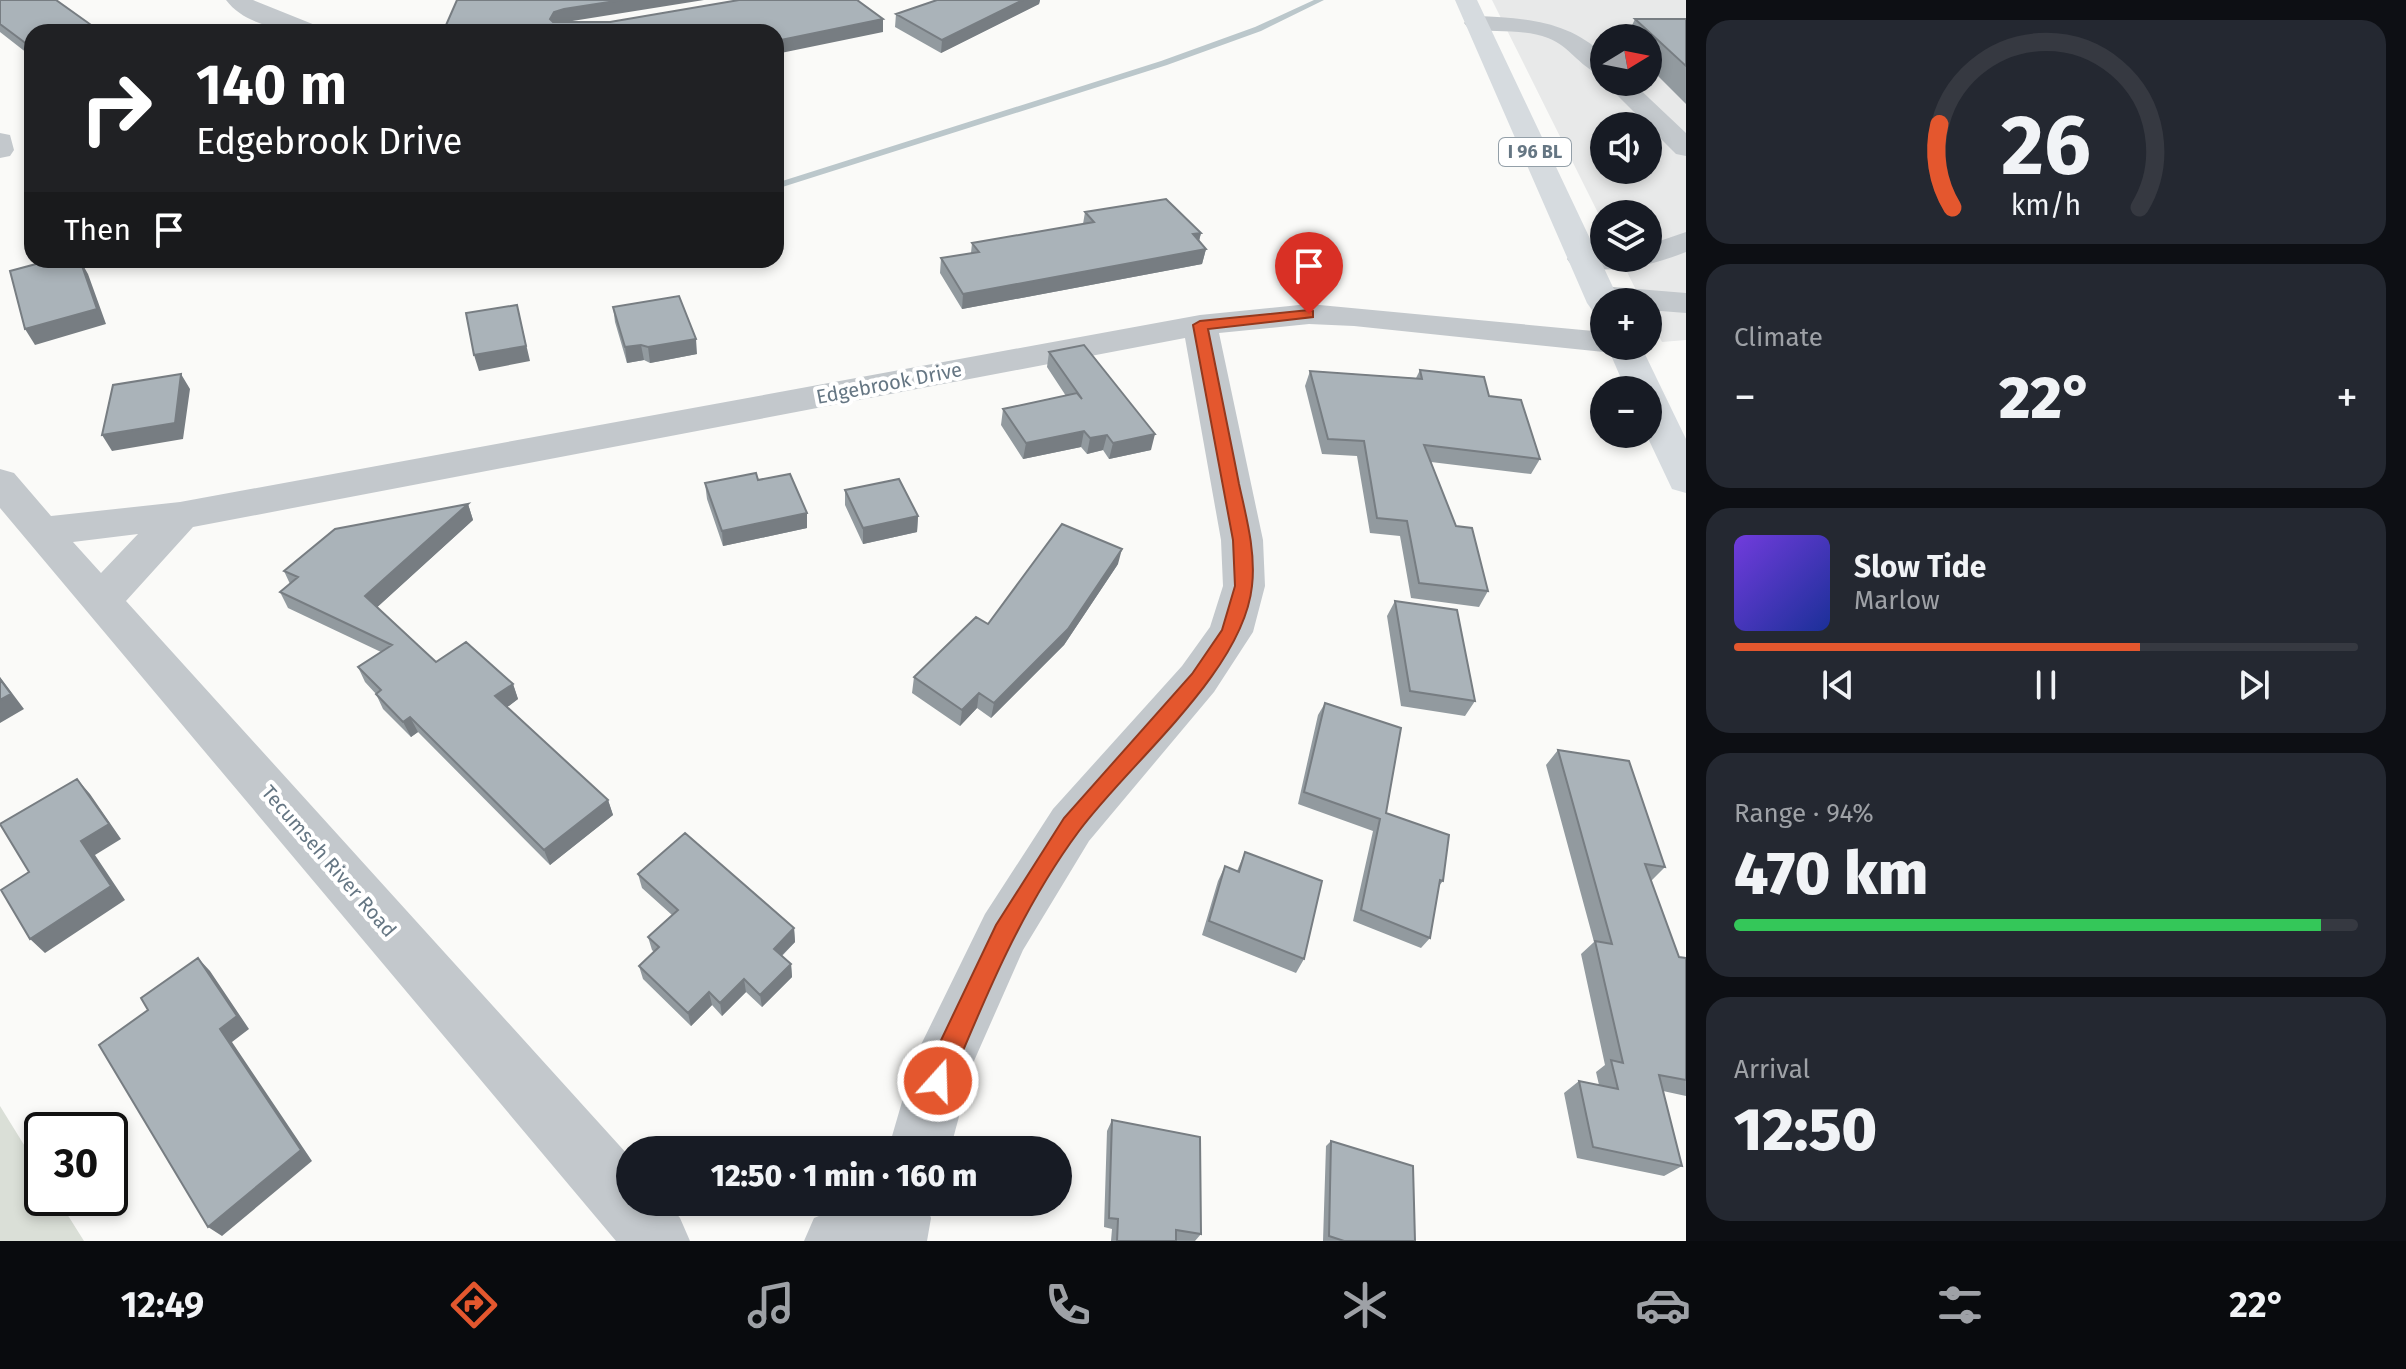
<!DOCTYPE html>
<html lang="en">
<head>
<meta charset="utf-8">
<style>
	:root { --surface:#171b24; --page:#242831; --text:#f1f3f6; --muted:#9ea1a6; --line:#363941; --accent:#e4572e }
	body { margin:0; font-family:"Fira Sans",sans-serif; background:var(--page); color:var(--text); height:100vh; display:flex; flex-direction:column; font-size:30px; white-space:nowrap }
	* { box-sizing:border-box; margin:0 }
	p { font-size:26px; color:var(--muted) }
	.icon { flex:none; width:44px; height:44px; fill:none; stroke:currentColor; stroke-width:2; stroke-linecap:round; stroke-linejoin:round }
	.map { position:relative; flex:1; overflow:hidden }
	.panel { display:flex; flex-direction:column; gap:20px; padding:20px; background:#0d0f14; width:720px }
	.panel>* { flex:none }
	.top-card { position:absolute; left:24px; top:24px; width:760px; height:244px; border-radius:24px; box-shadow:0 4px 12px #0003; background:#202124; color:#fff; overflow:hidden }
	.needle { width:52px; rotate:80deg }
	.buttons { position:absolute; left:1590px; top:24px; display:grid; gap:16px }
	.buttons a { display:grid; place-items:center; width:72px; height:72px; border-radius:50%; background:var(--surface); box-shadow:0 4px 12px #0003; font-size:40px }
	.speed { position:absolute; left:24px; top:1112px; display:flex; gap:16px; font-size:40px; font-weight:700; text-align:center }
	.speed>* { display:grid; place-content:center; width:104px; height:104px; border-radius:50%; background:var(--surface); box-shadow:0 4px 12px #0003; line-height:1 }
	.speed .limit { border:4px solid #111; border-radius:12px; background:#fff; color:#111 }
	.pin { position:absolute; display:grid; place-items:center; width:68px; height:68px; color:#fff; margin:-82px -34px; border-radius:50% 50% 50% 0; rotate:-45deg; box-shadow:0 0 8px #0007 }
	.pin .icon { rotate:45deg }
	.me { position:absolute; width:88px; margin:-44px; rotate:20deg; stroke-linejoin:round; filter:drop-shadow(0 0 6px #0008) }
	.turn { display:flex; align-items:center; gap:28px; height:168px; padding:0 40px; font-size:36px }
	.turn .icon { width:104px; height:104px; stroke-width:2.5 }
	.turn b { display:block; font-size:56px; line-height:68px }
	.then { display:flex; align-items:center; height:76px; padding:0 40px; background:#0003; gap:16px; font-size:30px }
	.big { font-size:60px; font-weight:800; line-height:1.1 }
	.panel .widget { flex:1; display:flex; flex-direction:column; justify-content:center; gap:12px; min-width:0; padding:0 28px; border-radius:24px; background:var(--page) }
	.panel .dial { align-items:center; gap:0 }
	.dial svg { height:208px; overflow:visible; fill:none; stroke:var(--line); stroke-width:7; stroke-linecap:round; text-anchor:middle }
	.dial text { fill:var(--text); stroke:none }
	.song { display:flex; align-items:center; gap:24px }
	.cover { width:96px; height:96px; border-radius:12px; background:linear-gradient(135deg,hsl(260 70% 55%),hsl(230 70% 35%)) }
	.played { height:8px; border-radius:4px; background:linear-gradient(90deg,var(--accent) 65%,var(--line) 65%) }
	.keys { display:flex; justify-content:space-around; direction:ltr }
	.heat { display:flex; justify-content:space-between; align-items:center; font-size:44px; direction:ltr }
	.charge { height:12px; border-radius:6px; background:linear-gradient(90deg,#34c759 94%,var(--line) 0) }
	.trip { position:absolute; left:616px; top:1136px; width:456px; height:80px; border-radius:40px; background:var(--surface); box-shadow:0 4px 12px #0003; font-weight:800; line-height:80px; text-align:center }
	.tab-bar { display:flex; height:128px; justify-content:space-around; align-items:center; background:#090b0e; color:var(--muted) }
	.tab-bar .icon { width:56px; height:56px }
	.tab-bar .current { color:var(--accent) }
	.tab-bar b { font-size:36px; color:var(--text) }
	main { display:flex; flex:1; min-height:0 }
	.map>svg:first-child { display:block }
</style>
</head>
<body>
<main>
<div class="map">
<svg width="1686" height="1241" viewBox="0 0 1686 1241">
	<rect width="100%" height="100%" fill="#fafaf8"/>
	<path fill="#e8e9e9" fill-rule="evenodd" d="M1492 0H1686V340L1662 342 1648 314V302H1642L1620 258H1648V214H1604V225ZM1604 38H1648V82H1604ZM1604 126H1648V170H1604Z"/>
	<path fill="#dadfd7" d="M0 1106 42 1174V1198H57L84 1241H0Z"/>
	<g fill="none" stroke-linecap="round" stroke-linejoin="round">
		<path fill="#bbc7cb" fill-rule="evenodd" d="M1314 0H1324L1261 31 1167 65 776 189V183L1161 61 1255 27Z"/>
		<path fill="#c3c8cc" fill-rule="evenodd" d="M226 0H253L320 27 324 32C292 32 247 28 226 0Z
			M1476 16C1524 18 1568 20 1604 55V76C1583 71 1570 46 1548 38 1523 28 1494 34 1468 28L1464 23 1468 18Z
			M1604 82H1632L1686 133V156L1676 154Z
			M0 133 10 135 14 150 10 156 0 158Z
			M1686 232V252C1651 266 1610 275 1572 266L1567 259 1572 252 1604 249V258H1648V245Z
			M1601 286 1686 293V313L1648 310V302H1604V306L1589 303 1585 296 1589 289Z
			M1309 304 1604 332V346H1618L1604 352 1354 326 1309 324 1219 333 1263 540 1265 586 1253 632 1214 692 1089 841 1023 950 974 1061 950 1150H888L915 1057 985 914 1053 809 1182 666 1210 627 1223 586 1221 540 1185 338 193 527 126 601 628 1155 630 1202H667L680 1218 690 1241H616L0 508V469L14 473 51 516 180 502 1200 315ZM138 534 101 573 73 542Z
			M854 1202H925L931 1218 927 1241H804L814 1218Z"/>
		<path fill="#d6dbdf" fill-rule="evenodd" d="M1455 0H1477L1620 302H1604V313L1592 310 1587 303Z
			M1607 346H1641L1686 439V493L1672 489 1646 434 1648 390H1626Z"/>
	</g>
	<path fill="#929a9f" d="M0 0 94 27 96 32H32V57L0 32Z
		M937 0H1040L1039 4 941 53 895 27 896 14Z
		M1635 19H1686V104L1648 66V38H1626Z
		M1085 212 1201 233 1199 241 1206 249 1202 264 962 309 940 273 941 258 971 253 972 243 1083 224Z
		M613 307 697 354 650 363 644 360 627 363 615 322Z
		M1049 352 1151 450 1109 459 1103 450 1087 454 1081 447 1023 459 1001 425 1003 409 1066 396 1047 367Z
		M1420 370 1489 396 1540 459 1531 474 1431 462 1456 526 1488 591 1479 607 1411 598 1400 536 1370 533 1357 456 1322 454 1305 386 1310 371 1416 378Z
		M758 480 807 513V528L723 546 707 499 705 483Z
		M845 490 918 516 917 532 863 544 845 505Z
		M468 504 473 520 377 607 436 662 513 684 518 699 507 707 608 800 613 815 550 865 418 732 411 737 383 709 376 694 365 682 358 667 381 652 288 608 280 592 290 584 284 571Z
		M1118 564 1064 645 991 718 977 708 960 726 912 693 914 677 988 624Z
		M1395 601 1475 701 1465 716 1401 706 1387 616Z
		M1325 703 1386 813 1443 881 1438 887 1430 938 1421 948 1353 921 1373 831 1298 804 1318 715Z
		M1558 750 1665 867 1651 881 1679 957 1686 958V1096L1663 1091 1682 1166 1664 1176 1577 1158 1564 1093 1579 1081 1599 1085 1596 1072 1605 1065 1581 954 1594 942 1546 765Z
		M1245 852 1304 959 1296 973 1202 935 1218 881 1225 866 1237 871Z
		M638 874 794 928 795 942 782 956 791 964 792 977 762 1007 746 992 722 1016 712 1005 691 1026 643 979 639 966 654 952 652 950 648 937 672 915 642 888Z
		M1112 1120 1201 1234 1195 1241H1111L1112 1229 1104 1227 1107 1131Z
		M1331 1141 1415 1241H1323L1326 1146Z"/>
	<path fill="#777d82" d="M622 0H704L566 22 557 25 550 19 554 12 564 9Z
		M1023 0H1040L1039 4 941 53 942 40Z
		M883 19V32L776 54V41Z
		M94 27 96 32H77Z
		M1201 233 1197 248 1193 234Z
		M1206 249 1202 264 962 309 963 294Z
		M80 260 88 274 106 324 35 345 25 329Z
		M517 305 530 361 479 371 474 355Z
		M696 339 697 354 650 363 648 347Z
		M641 345 644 360 627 363 625 347Z
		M181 374 190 389 183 439 112 451 102 435Z
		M1084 431 1081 447 1023 459 1026 443Z
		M1155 434 1151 450 1109 459 1113 443Z
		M1107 435 1103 450 1087 454 1090 438Z
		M468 504 473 520 372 612 365 596Z
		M807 513V528L723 546 722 531Z
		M918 516 917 532 863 544V528Z
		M1122 549 1118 564 1064 645 991 718 994 703Z
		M0 677 24 709 0 723Z
		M513 684 518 699 501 712 495 696Z
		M979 693 977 708 960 726 962 710Z
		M410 717 418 732 411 737 403 722Z
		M77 779 90 794 121 839 95 855 125 900 45 953 30 939Z
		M608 800 613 815 550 865 544 850Z
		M794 928 795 942 775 962 774 949Z
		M198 958 210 971 249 1029 232 1042 312 1161 222 1236 208 1227 220 1029Z
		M791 964 792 977 762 1007 760 995Z
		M744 979 746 992 722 1016 720 1003Z
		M709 992 712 1005 691 1026 688 1013Z"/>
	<path fill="#aab3b9" stroke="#777d82" stroke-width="2" d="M0 0H56L94 27 77 32H32V44L28 45 0 24Z
		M457 0H622L564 9 554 12 550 19 553 22H610L739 0H857L883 19 776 41V32H443Z
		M937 0H1023L942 40 896 14Z
		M1635 19H1686V66Z
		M1166 199 1201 233 1193 234 1206 249 963 294 941 258 979 252 972 243 1094 222 1085 212Z
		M51 260 53 266 73 260H80L97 309 25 329 10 271Z
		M679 296 696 339 648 347 641 345 625 347 613 307Z
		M517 305 526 346 474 355 466 313Z
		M1084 345 1155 434 1113 443 1107 435 1090 438 1084 431 1026 443 1003 409 1077 393 1082 399 1049 352Z
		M1420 370 1484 377 1489 396 1521 400 1540 459 1424 445 1456 526 1472 528 1488 591 1419 583 1407 521 1377 518 1364 441 1328 439 1310 371 1422 379Z
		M181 374 175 423 102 435 113 385Z
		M756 473 758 480 790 474 807 513 722 531 705 483Z
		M899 479 918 516 863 528 845 490Z
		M468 504 365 596 436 662 466 642 513 684 495 696 608 800 544 850 410 717 403 722 376 694 381 690 358 667 392 645 280 592 298 577 284 571 335 529Z
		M1062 524 1122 549 1068 629 994 703 979 693 962 710 914 677 976 617 988 624Z
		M1395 601 1457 610 1475 701 1410 691Z
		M0 679 11 694 0 700Z
		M1325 703 1401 728 1386 813 1449 835 1443 881 1440 880 1430 938 1361 910 1380 819 1304 792Z
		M1558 750 1629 761 1665 867 1645 864 1679 957 1686 958V1080L1659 1075 1682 1166 1593 1147 1579 1081 1618 1089 1611 1060 1623 1063 1595 941 1612 944Z
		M77 779 109 824 81 841 111 886 30 939 1 890 29 872 0 824Z
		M685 833 794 928 774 949 791 964 760 995 744 979 720 1003 709 992 688 1013 639 966 659 947 648 937 678 910 638 874Z
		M1245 852 1322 881 1304 959 1209 921 1225 866 1239 872Z
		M198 958 237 1016 220 1029 301 1150 208 1227 99 1045 148 1010 141 998Z
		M1112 1120 1200 1137 1201 1234 1176 1230V1241H1117L1118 1219 1109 1218Z
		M1331 1141 1413 1166 1415 1241H1344L1329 1236Z"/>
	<path fill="#e4572e" stroke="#94391e" stroke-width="2" d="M1309 310 1313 311V317L1208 329C1218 380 1229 432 1239 484 1246 516 1256 552 1252 586 1243 672 1130 762 1079 831 1021 909 984 1000 947 1089L938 1093 930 1089 926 1081 933 1057 996 925 1064 818 1192 674 1222 630 1235 586 1233 540 1193 325 1200 321Z"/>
	<g text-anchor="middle" stroke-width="8" stroke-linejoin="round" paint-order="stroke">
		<rect fill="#fff" stroke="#939fa8" stroke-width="2" x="1499" y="138" width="72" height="28" rx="6"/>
		<g font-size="18" font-weight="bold" fill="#657683">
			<text x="1535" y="158">I 96 BL</text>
		</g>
		<g font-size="20" fill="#657683" stroke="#fff">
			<text transform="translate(889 383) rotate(-11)" y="7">Edgebrook Drive</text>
			<text transform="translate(329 861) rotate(49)" y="7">Tecumseh River Road</text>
		</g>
	</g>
</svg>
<div class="buttons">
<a><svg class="needle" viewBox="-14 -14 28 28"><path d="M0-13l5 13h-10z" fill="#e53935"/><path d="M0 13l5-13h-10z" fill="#9ea1a6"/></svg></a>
<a><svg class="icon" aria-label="sound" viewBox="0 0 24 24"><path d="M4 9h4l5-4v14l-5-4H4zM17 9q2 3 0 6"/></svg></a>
<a><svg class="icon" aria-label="layers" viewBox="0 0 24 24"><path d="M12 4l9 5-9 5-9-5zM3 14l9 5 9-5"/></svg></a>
<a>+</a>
<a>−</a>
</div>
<div class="speed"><div class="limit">30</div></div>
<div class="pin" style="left:1309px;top:314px;background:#d93025"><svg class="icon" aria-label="arrive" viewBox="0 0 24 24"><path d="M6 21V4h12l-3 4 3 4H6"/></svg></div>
<svg class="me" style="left:938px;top:1081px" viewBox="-20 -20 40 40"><circle r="17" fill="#e4572e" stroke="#fff" stroke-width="3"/><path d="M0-11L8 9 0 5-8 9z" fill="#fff"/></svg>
<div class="trip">12:50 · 1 min · 160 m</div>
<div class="top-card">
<div class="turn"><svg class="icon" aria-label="right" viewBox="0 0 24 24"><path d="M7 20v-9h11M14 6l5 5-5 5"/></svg><div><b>140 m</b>Edgebrook Drive</div></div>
<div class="then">Then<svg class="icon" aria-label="arrive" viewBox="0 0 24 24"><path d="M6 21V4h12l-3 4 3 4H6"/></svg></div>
</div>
</div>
<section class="panel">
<div class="widget dial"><svg viewBox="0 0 100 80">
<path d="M14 69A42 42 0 1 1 86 69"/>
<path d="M14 69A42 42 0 0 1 9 37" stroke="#e4572e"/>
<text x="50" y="56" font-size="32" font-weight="700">26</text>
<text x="50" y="72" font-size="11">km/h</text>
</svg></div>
<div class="widget"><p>Climate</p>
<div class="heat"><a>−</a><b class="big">22°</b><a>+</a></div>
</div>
<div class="widget">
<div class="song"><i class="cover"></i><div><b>Slow Tide</b><p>Marlow</p></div></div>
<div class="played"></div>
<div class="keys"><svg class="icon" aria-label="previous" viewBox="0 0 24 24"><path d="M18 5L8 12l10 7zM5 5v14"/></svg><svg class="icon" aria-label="pause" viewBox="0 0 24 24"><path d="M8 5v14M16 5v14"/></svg><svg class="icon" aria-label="next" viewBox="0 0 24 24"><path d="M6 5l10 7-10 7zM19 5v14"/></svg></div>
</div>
<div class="widget"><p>Range · 94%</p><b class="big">470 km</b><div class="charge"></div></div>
<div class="widget"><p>Arrival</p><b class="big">12:50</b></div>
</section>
</main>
<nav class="tab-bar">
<b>12:49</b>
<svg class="icon current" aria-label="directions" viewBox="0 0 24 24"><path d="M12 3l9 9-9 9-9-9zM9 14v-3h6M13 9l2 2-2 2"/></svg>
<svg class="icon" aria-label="music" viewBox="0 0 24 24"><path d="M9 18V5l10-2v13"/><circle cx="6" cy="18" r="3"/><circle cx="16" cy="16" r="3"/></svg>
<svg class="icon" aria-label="phone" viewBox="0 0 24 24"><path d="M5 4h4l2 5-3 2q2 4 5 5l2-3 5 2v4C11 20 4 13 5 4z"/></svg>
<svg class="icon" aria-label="climate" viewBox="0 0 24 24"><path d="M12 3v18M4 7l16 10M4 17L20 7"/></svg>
<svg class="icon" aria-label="car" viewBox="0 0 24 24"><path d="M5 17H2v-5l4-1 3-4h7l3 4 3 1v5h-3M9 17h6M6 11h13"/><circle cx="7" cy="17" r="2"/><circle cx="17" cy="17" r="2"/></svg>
<svg class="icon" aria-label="filters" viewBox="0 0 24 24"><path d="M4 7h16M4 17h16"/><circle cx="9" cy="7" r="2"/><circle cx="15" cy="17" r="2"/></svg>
<b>22°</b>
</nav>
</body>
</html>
